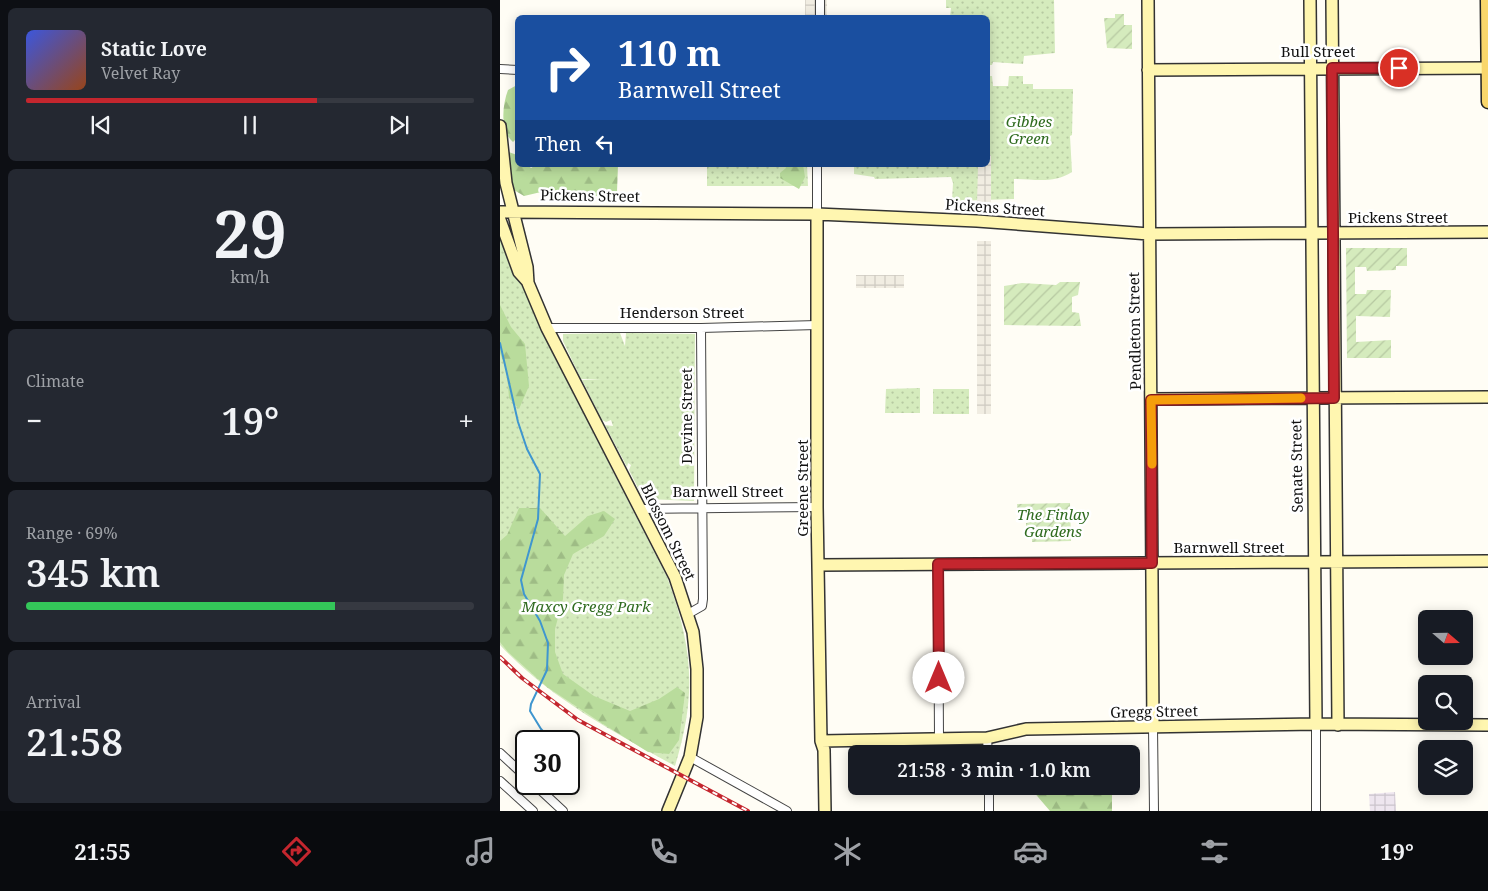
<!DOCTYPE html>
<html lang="en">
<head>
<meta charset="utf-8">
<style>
	:root { --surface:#171b24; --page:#242831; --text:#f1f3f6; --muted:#9ea1a6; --line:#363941; --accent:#c4262e }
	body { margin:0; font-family:"Noto Serif",serif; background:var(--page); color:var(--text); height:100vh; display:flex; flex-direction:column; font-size:19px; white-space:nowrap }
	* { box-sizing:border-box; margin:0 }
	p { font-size:16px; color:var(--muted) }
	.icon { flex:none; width:28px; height:28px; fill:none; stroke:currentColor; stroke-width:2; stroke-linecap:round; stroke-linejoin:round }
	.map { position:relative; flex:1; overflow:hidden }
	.side { display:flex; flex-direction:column; gap:8px; padding:8px; background:#0d0f14; width:500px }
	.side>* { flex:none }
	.hud { position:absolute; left:15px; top:15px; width:475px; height:152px; border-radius:8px; box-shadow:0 2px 12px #0003; background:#1a4fa0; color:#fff; overflow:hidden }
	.needle { width:32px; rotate:110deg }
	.fabs { position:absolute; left:918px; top:610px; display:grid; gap:10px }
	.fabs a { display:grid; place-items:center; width:55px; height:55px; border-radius:8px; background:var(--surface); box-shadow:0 2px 12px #0003; font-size:25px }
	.speed { position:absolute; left:15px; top:730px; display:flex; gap:10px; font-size:25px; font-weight:700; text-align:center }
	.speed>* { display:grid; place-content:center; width:65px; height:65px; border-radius:50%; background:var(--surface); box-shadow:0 2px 12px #0003; line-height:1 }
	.speed .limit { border:2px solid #111; border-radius:8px; background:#fff; color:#111 }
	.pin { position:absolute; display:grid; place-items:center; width:42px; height:42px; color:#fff; margin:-21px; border:2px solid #fff; border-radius:50%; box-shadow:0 1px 5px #0007 }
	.me { position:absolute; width:55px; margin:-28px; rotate:0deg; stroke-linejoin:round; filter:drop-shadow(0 0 4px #0008) }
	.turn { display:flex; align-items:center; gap:18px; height:105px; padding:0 20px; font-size:22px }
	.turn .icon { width:65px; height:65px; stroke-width:2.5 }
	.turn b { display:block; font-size:35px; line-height:42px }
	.then { display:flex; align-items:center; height:48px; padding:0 20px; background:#0003; gap:10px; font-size:19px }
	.big { font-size:38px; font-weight:600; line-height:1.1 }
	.side .card { flex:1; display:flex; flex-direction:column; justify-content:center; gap:8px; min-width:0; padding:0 18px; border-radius:8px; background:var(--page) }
	.side .dial { align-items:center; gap:0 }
	.dial b { font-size:65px; line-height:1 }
	.song { display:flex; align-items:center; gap:15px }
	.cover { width:60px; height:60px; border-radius:8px; background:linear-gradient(135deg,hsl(230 70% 55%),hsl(20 70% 35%)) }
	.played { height:5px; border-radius:2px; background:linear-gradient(90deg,var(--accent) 65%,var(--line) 65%) }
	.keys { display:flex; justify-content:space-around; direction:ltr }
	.heat { display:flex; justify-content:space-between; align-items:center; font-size:28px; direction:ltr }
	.charge { height:8px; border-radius:4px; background:linear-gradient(90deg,#34c759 69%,var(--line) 0) }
	.trip { position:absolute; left:348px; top:745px; width:292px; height:50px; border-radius:8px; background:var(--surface); box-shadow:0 2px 12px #0003; font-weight:600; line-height:50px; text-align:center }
	.dock { display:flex; height:80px; justify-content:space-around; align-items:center; background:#090b0e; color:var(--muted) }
	.dock .icon { width:35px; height:35px }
	.dock .on { color:var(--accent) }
	.dock b { font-size:22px; color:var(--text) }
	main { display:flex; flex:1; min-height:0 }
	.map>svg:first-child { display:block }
</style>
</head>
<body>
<main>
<section class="side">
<div class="card">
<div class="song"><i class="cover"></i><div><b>Static Love</b><p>Velvet Ray</p></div></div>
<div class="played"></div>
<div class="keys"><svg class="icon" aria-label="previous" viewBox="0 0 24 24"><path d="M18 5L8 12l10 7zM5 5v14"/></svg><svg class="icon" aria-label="pause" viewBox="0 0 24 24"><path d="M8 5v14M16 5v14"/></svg><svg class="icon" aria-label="next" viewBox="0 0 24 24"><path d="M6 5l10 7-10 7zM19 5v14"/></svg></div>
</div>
<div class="card dial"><b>29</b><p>km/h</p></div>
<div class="card"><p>Climate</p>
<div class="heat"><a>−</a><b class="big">19°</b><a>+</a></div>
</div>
<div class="card"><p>Range · 69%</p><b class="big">345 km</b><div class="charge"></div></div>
<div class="card"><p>Arrival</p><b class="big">21:58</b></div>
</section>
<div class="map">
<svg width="988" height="811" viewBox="0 0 988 811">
	<defs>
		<pattern id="industrial-grid" width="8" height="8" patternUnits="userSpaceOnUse" patternTransform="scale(1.25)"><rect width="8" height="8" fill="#eee6ef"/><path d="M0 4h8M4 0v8" fill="none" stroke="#cbc4cc"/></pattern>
		<pattern id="grass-dots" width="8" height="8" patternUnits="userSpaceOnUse" patternTransform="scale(1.25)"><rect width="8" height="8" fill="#d5ebbd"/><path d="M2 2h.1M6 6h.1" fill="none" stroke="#b6c8a1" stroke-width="1.8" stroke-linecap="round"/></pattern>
		<pattern id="forest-firs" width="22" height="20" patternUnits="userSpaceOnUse" patternTransform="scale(1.25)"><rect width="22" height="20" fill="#b9dc9c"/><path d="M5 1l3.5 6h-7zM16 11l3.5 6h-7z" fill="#9ebc85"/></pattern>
		<pattern id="garden-furrows" width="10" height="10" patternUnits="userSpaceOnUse" patternTransform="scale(1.25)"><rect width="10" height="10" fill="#d5ebbd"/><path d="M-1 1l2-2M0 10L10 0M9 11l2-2" fill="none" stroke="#b6c8a1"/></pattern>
		<pattern id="plaza-grid" width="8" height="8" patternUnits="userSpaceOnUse" patternTransform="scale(1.25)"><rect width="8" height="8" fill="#f1ede2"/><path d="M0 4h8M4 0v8" fill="none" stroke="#cecac1"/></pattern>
	</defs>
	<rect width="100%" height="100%" fill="#fffdf5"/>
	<path fill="url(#industrial-grid)" d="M895 792 896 811H870L869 794Z"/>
	<path fill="url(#grass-dots)" d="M446 0H554L555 53 524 56 523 64 493 62 492 65H488V18L450 17 451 8H446Z
		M488 76H492L493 86H508L509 76H523V84H533V89H573L572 135 570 136 572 172C553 184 535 179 514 179V199L452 201 453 183 451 177 375 179 374 177 354 174V165H488Z
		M207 165H307L308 186H207Z
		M0 234 51 350 167 577C193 648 197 694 175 766 113 732 48 697 0 645Z
		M120 333 125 346 126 333 195 334 194 501 146 499 141 494 129 470 131 465 128 463 127 467 105 425 113 426 111 420 106 422 102 420 82 380 102 379H81L63 341V334Z
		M420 388V413H385L386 389Z
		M433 389H469V414H433Z"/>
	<path fill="url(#forest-firs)" d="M17 85V138L13 142C0 131 2 106 8 90Z
		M6 151 17 155 18 165H28L31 168 36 165H118L117 192 112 198 91 195 51 196 41 192 24 196 14 190 9 181Z
		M285 165H303L305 177 299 189 280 178V173L286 168Z
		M0 305 11 327 25 344 29 386 19 409 9 398 7 373 0 353Z
		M19 508H40L65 536 88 516 104 511 115 519 104 536 73 554 64 575 63 599 55 629V652L63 674 94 696 130 711 159 699 177 687 185 693 179 740 169 754 148 752 100 722 47 687 8 652 0 642V541L7 535Z
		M532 786H612V811H550L532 790Z"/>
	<path fill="url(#garden-furrows)" d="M615 14H624V25H632V49L607 48 604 18H615Z
		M846 248H907V266H896V270L867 271 866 267H855V294H866L867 290H891L890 317 856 316V342L891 340V358H847Z
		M560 282H580L578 295 572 297V312L579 313 581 326 504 325V286L522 283 556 285Z
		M570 503 571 541 532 542V530H526V523L536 521V514H518L517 504Z"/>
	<path fill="url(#plaza-grid)" d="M305 0H327V17L305 18Z
		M491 155V203H477L478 165H488V156Z
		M477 241H491V414H477Z
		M356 275H404V288H356Z"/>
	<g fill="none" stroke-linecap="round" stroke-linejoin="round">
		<path stroke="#3f96cf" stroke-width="2" d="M0 343 18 422 27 449 40 474 38 519 21 580 24 594 40 621 48 643 47 670 31 704 30 711 41 729 51 740"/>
		<defs>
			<path id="street" d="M320 0V18
				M0 69 18 70
				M317 214V165
				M47 328H201L317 325
				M140 509 317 507
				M438 565 439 738
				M188 614 202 606 203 599 201 328
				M816 724V811
				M653 727 654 811
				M487 738 488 754
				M0 753 26 777
				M190 757 287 811
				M0 781 33 811
				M34 784 63 811
				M489 786V811"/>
			<path id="secondary" d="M648 0 653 727
				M810 0 816 724
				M832 0 838 725
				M648 70 988 68
				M0 126 6 183 27 267 28 283 47 328 175 577 193 632 197 669V717L190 757 168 811
				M0 212 317 214 477 221 649 234 988 232
				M317 214V507L321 741 324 750 325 811
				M0 220 19 272 28 282
				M651 399 988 397
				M319 565 988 561
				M321 741 487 738 526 729 816 724 988 725"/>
			<path id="primary" d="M987 0 988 102"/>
		</defs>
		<use href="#street" stroke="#444" stroke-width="10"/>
		<use href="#secondary" stroke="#333" stroke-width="14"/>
		<use href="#primary" stroke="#222" stroke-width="15"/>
		<use href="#street" stroke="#fff" stroke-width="8"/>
		<use href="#secondary" stroke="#fff6b0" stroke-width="11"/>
		<use href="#primary" stroke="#f9d66b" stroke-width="12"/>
		<defs>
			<path id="rail" d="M0 657 22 678 78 720 248 811"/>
		</defs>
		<use href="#rail" stroke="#c4262e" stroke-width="4"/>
		<use href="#rail" stroke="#fff" stroke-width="2" stroke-dasharray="5.5" stroke-linecap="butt"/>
	</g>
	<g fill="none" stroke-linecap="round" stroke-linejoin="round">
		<defs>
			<path id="route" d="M439 678 438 564 652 563 651 400 834 398 832 68H899"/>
		</defs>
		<use href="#route" stroke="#7f191e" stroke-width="12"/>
		<use href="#route" stroke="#c4262e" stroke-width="9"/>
		<path stroke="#f59e0b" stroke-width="9" d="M652 464 651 400 801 398"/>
	</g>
	<g text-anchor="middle" stroke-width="5" stroke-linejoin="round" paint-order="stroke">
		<g font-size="15" fill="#111" stroke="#fff">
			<text x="818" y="57">Bull Street</text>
			<text transform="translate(90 196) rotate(1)" y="5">Pickens Street</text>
			<text transform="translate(495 208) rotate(4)" y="5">Pickens Street</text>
			<text x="898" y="223">Pickens Street</text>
			<text x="182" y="318">Henderson Street</text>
			<text transform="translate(635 331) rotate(-91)" y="5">Pendleton Street</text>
			<text transform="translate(187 416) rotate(-90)" y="5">Devine Street</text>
			<text transform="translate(797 466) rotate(-91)" y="5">Senate Street</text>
			<text transform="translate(303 488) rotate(-90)" y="5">Greene Street</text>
			<text x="228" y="497">Barnwell Street</text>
			<text transform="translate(168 532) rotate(64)" y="5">Blossom Street</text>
			<text x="729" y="553">Barnwell Street</text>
			<text transform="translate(654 712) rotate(-1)" y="5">Gregg Street</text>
		</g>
		<g font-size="15" font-style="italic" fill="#2f6b1f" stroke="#fff">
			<text x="529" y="127">Gibbes<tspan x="529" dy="17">Green</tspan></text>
			<text x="553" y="520">The Finlay<tspan x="553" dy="17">Gardens</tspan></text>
			<text x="86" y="612">Maxcy Gregg Park</text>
		</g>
	</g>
</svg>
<div class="fabs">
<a><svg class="needle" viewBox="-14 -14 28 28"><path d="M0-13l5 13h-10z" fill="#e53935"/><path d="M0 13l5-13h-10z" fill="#9ea1a6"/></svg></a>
<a><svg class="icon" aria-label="search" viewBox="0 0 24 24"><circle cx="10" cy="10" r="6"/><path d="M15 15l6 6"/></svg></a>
<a><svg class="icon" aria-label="layers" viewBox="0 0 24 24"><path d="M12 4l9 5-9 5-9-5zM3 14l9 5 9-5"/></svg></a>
</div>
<div class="speed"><div class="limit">30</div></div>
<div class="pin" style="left:899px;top:68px;background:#d93025"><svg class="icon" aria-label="arrive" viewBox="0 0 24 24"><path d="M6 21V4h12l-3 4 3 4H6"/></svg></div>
<svg class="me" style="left:439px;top:678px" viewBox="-20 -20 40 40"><circle r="19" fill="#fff"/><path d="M0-13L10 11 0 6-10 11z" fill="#c4262e"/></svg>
<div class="trip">21:58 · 3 min · 1.0 km</div>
<div class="hud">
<div class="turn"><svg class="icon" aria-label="right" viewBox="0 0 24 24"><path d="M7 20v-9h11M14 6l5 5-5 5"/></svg><div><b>110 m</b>Barnwell Street</div></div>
<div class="then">Then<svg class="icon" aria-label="left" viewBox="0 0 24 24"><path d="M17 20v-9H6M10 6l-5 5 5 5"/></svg></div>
</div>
</div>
</main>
<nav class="dock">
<b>21:55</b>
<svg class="icon on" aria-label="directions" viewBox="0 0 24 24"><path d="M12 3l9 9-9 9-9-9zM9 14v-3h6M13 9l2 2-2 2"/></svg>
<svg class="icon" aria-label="music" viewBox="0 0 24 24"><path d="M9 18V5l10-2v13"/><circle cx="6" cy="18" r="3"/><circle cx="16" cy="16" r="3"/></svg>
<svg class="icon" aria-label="phone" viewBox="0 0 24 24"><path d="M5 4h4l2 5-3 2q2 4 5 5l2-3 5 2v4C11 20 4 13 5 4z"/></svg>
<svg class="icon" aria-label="climate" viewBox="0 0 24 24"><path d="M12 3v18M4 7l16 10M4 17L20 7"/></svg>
<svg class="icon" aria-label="car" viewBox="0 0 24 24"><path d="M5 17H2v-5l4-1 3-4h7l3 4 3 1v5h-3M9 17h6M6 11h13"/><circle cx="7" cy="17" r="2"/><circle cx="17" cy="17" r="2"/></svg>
<svg class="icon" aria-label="filters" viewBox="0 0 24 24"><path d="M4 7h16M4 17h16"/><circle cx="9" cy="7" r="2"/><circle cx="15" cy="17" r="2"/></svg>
<b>19°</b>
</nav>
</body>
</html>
